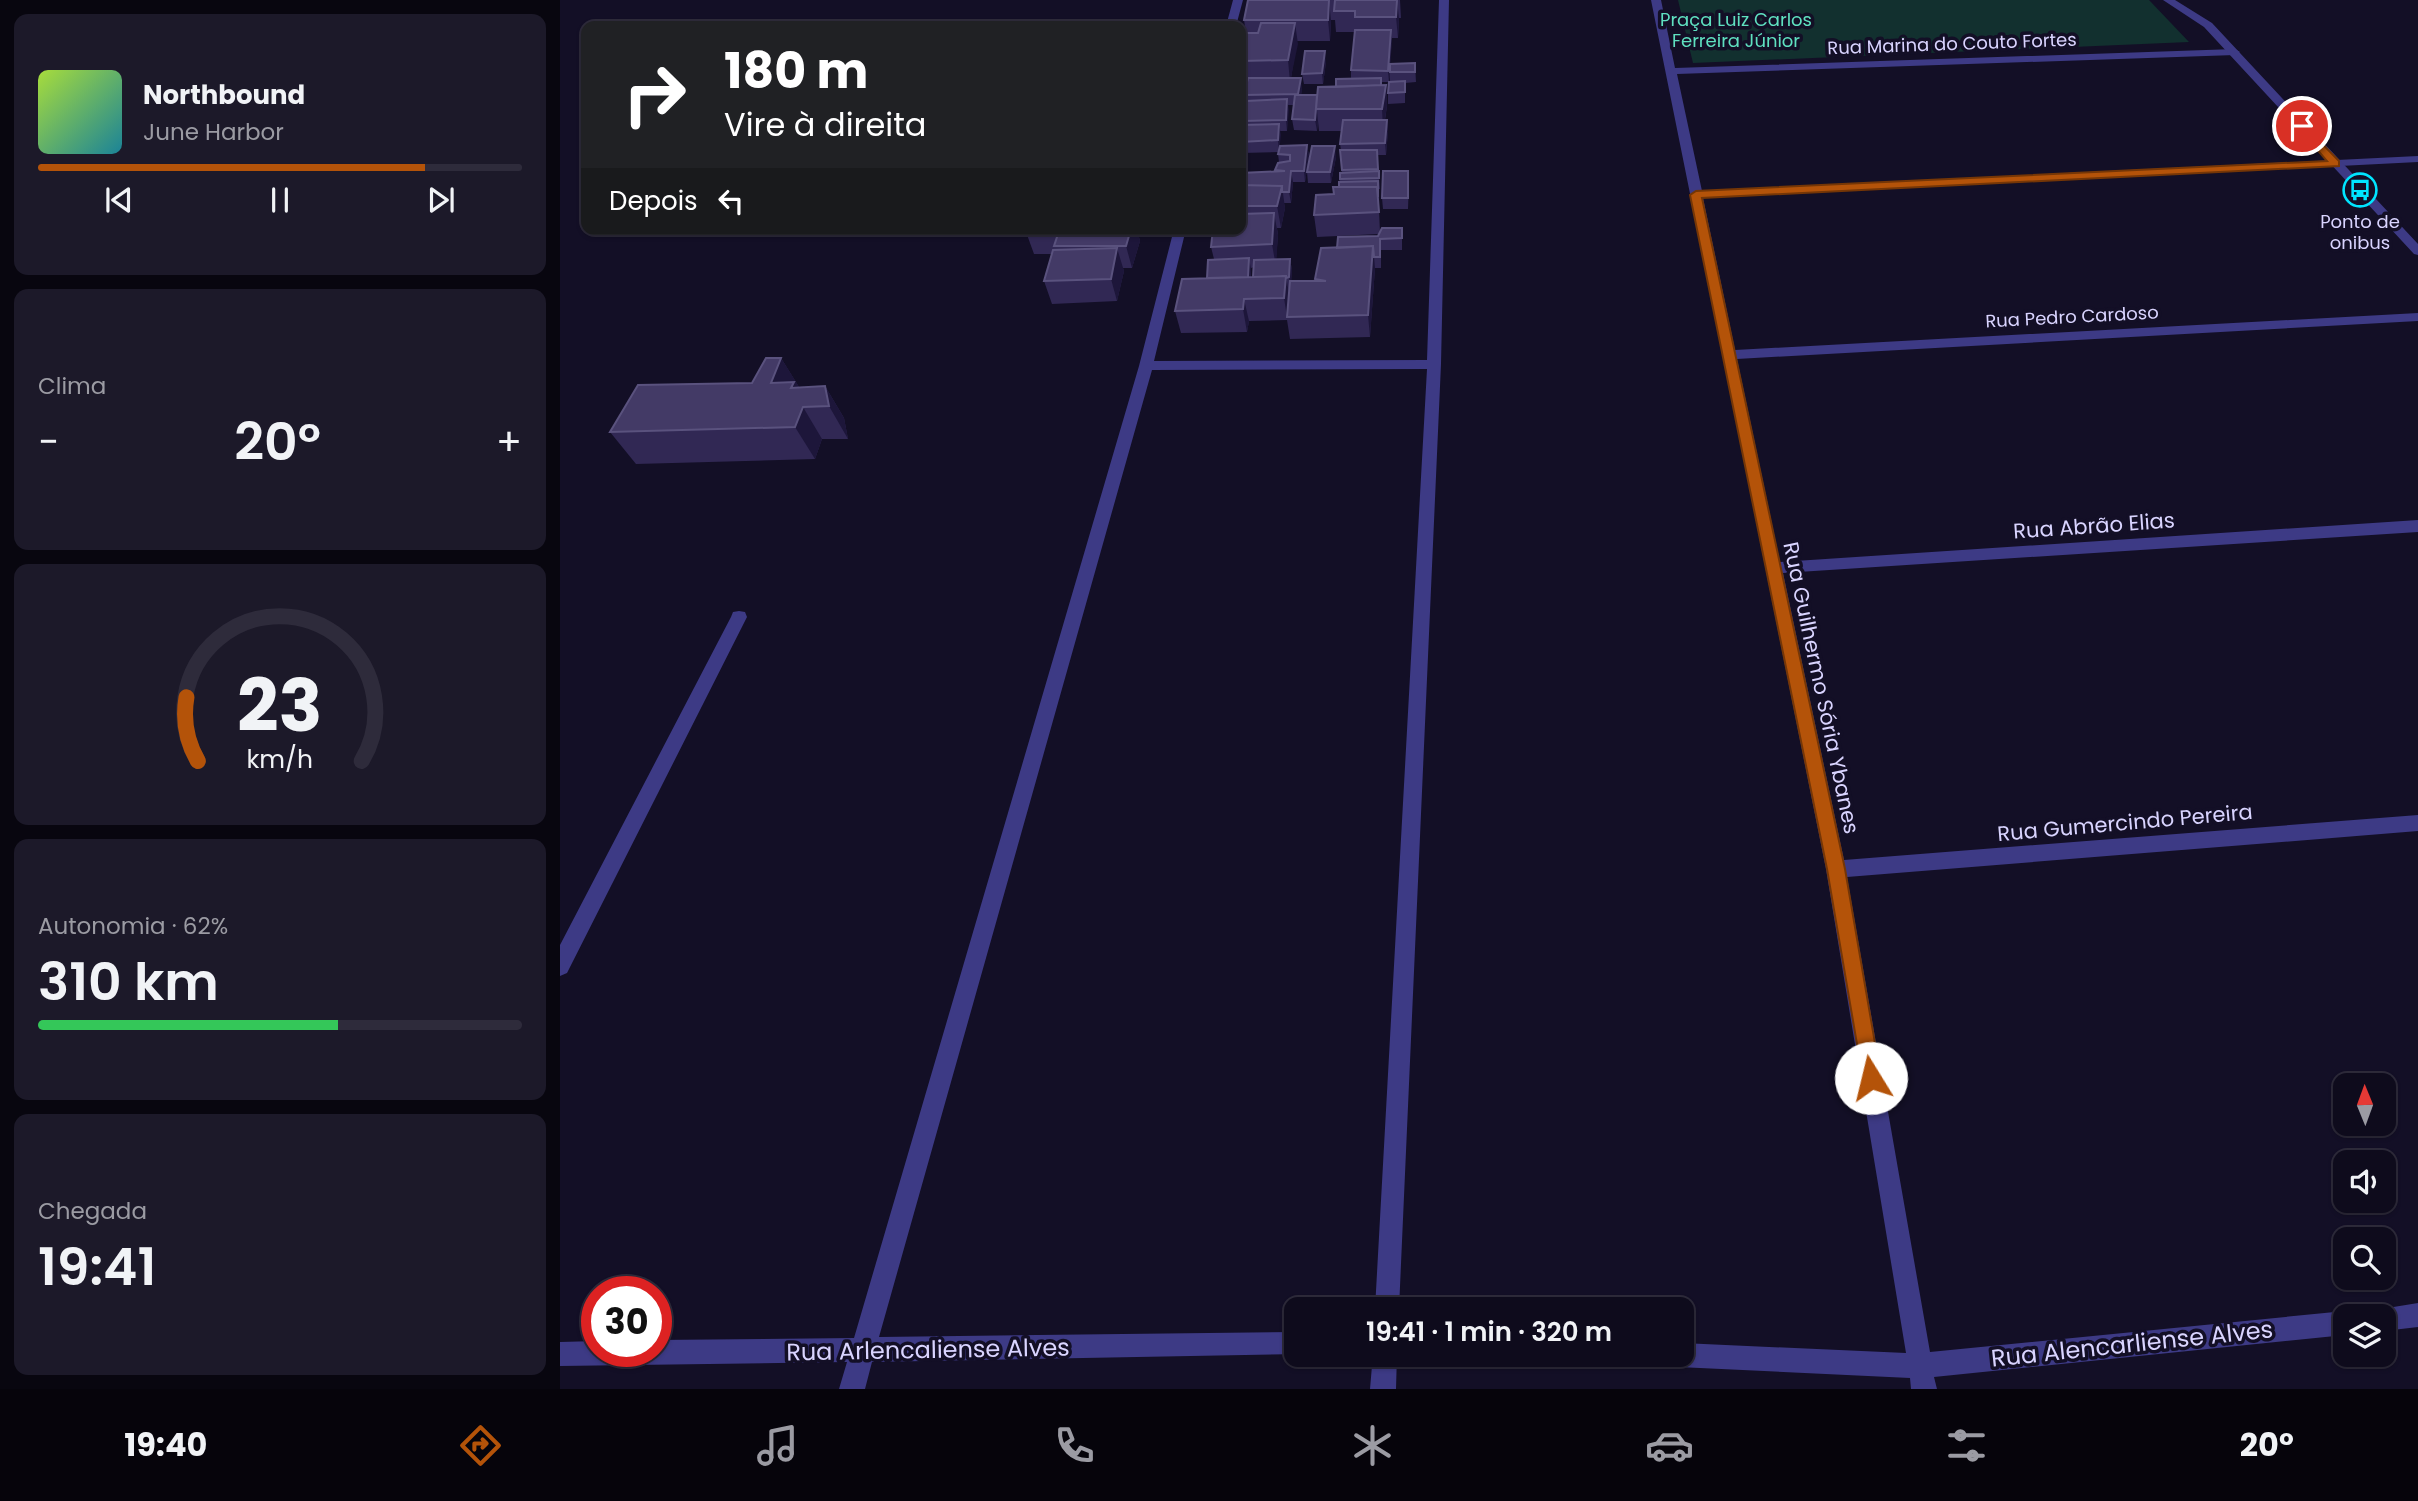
<!DOCTYPE html>
<html lang="pt">
<head>
<meta charset="utf-8">
<style>
	:root { --surface:#0e0b1c; --page:#1c1929; --text:#f1f3f6; --muted:#9b9ba3; --line:#2e2b3b; --accent:#b45309 }
	body { margin:0; font-family:Poppins,sans-serif; background:var(--page); color:var(--text); height:100vh; display:flex; flex-direction:column; font-size:26px; white-space:nowrap }
	* { box-sizing:border-box; margin:0 }
	p { font-size:23px; color:var(--muted) }
	.icon { flex:none; width:38px; height:38px; fill:none; stroke:currentColor; stroke-width:2; stroke-linecap:round; stroke-linejoin:round }
	.map { position:relative; flex:1; overflow:hidden }
	.side { display:flex; flex-direction:column; gap:14px; padding:14px; background:#08060f; width:560px }
	.side>* { flex:none }
	.hud { position:absolute; left:21px; top:21px; width:665px; height:214px; border-radius:14px; box-shadow:0 2px 5px #0004,0 0 0 2px var(--line); background:#202124; color:#fff; overflow:hidden }
	.needle { width:46px; rotate:359deg }
	.buttons { position:absolute; left:1773px; top:1073px; display:grid; gap:14px }
	.buttons a { display:grid; place-items:center; width:63px; height:63px; border-radius:14px; background:var(--surface); box-shadow:0 2px 5px #0004,0 0 0 2px var(--line); font-size:35px }
	.speed { position:absolute; left:21px; top:1276px; display:flex; gap:14px; font-size:35px; font-weight:700; text-align:center }
	.speed>* { display:grid; place-content:center; width:91px; height:91px; border-radius:50%; background:var(--surface); box-shadow:0 2px 5px #0004,0 0 0 2px var(--line); line-height:1 }
	.speed .limit { border:10px solid #d22; background:#fff; color:#111 }
	.pin { position:absolute; display:grid; place-items:center; width:60px; height:60px; color:#fff; margin:-30px; border:4px solid #fff; border-radius:50%; box-shadow:0 2px 7px #0007 }
	.me { position:absolute; width:77px; margin:-38px; rotate:351deg; stroke-linejoin:round; filter:drop-shadow(0 0 5px #0008) }
	.turn { display:flex; align-items:center; gap:24px; height:147px; padding:0 28px; font-size:32px }
	.turn .icon { width:91px; height:91px; stroke-width:2.5 }
	.turn b { display:block; font-size:49px; line-height:60px }
	.then { display:flex; align-items:center; height:66px; padding:0 28px; background:#0003; gap:14px; font-size:26px }
	.big { font-size:52px; font-weight:600; line-height:1.1 }
	.side .card { flex:1; display:flex; flex-direction:column; justify-content:center; gap:10px; min-width:0; padding:0 24px; border-radius:14px; background:var(--page) }
	.side .dial { align-items:center; gap:0 }
	.dial svg { height:182px; overflow:visible; fill:none; stroke:var(--line); stroke-width:7; stroke-linecap:round; text-anchor:middle }
	.dial text { fill:var(--text); stroke:none }
	.song { display:flex; align-items:center; gap:21px }
	.cover { width:84px; height:84px; border-radius:10px; background:linear-gradient(135deg,hsl(80 70% 55%),hsl(190 70% 35%)) }
	.played { height:7px; border-radius:4px; background:linear-gradient(90deg,var(--accent) 80%,var(--line) 80%) }
	.keys { display:flex; justify-content:space-around; direction:ltr }
	.heat { display:flex; justify-content:space-between; align-items:center; font-size:38px; direction:ltr }
	.charge { height:10px; border-radius:5px; background:linear-gradient(90deg,#34c759 62%,var(--line) 0) }
	.trip { position:absolute; left:724px; top:1297px; width:410px; height:70px; border-radius:14px; background:var(--surface); box-shadow:0 2px 5px #0004,0 0 0 2px var(--line); font-weight:600; line-height:70px; text-align:center }
	.menu { display:flex; height:112px; justify-content:space-around; align-items:center; background:#06040b; color:var(--muted) }
	.menu .icon { width:49px; height:49px }
	.menu .on { color:var(--accent) }
	.menu b { font-size:32px; color:var(--text) }
	main { display:flex; flex:1; min-height:0 }
	.map>svg:first-child { display:block }
</style>
</head>
<body>
<main>
<section class="side">
<div class="card">
<div class="song"><i class="cover"></i><div><b>Northbound</b><p>June Harbor</p></div></div>
<div class="played"></div>
<div class="keys"><svg class="icon" aria-label="previous" viewBox="0 0 24 24"><path d="M18 5L8 12l10 7zM5 5v14"/></svg><svg class="icon" aria-label="pause" viewBox="0 0 24 24"><path d="M8 5v14M16 5v14"/></svg><svg class="icon" aria-label="next" viewBox="0 0 24 24"><path d="M6 5l10 7-10 7zM19 5v14"/></svg></div>
</div>
<div class="card"><p>Clima</p>
<div class="heat"><a>−</a><b class="big">20°</b><a>+</a></div>
</div>
<div class="card dial"><svg viewBox="0 0 100 80">
<path d="M14 69A42 42 0 1 1 86 69"/>
<path d="M14 69A42 42 0 0 1 9 41" stroke="#b45309"/>
<text x="50" y="56" font-size="32" font-weight="700">23</text>
<text x="50" y="72" font-size="11">km/h</text>
</svg></div>
<div class="card"><p>Autonomia · 62%</p><b class="big">310 km</b><div class="charge"></div></div>
<div class="card"><p>Chegada</p><b class="big">19:41</b></div>
</section>
<div class="map">
<svg width="1858" height="1389" viewBox="0 0 1858 1389">
	<rect width="100%" height="100%" fill="#130f26"/>
	<path fill="#12302f" d="M1118 0H1589L1629 42 1133 63Z"/>
	<g fill="none" stroke-linecap="round" stroke-linejoin="round">
		<path fill="#3d3a85" fill-rule="evenodd" d="M673 0H683L676 26H666Z
			M879 0H889L881 364 839 1309H815L867 369 592 370 319 1337 737 1332V1354H741L312 1362 305 1389H279L287 1362 0 1366V1342L37 1341V1351H96V1340L294 1338 579 366 614 229H626L594 361 867 360Z
			M1091 0H1101L1115 68 1675 49 1680 52 1675 55 1117 74 1142 191 1858 156V162L1143 198 1175 350 1858 313V321L1177 359 1220 562 1858 520V532L1223 573 1284 860 1858 815V831L1287 877 1370 1352 1785 1311 1794 1316H1785V1335L1374 1377 1377 1389H1351L1350 1378 1097 1366 1088 1363 1085 1354H1122V1343L1346 1353 1266 869Z
			M179 611 185 612 187 617 7 973 0 976V945L171 617 173 612Z
			M1858 1303V1327L1824 1331V1316H1813L1815 1310Z
			M813 1354H837L836 1389H810Z"/>
		<path fill="#3d3a85" fill-rule="evenodd" d="M1603 0H1615L1652 23 1858 244V255L1854 254 1644 27Z"/>
	</g>
	<path fill="#312854" fill-rule="evenodd" d="M688 0H840L841 18H839L838 38H832L830 64 855 63 856 82 845 83V103L828 104V93L830 82V73L829 82H821L822 85H826L827 106 825 120H827L828 131 826 155H817L820 189H818L820 232 842 228V250H821V268H815L810 337 730 339 727 320 689 321 687 332 621 333 615 311 647 278 654 259 651 247 681 229V173L716 172 715 170 719 162 718 154 719 152 681 153V125H684L683 121 686 101 684 95 687 83H685L684 76 681 75V42L686 33 684 20ZM771 20H775L776 32H795L791 70V78L757 95H741L742 88 731 78 737 41H770ZM728 105H734L732 119 734 130 757 131 758 121 759 131H782L780 144 781 150H780L782 173H780L779 187 774 194 754 215 757 237 819 234 818 236 777 248 755 279V281H731L732 270 730 259H716L718 235 717 228H721L725 208 724 203H731L733 182H745L749 156 747 145 720 148V131H727ZM694 267 693 277H691V268Z
		M766 62 763 84H744L742 74Z
		M776 157 771 183H748L747 172Z
		M849 182 848 209H823L822 198Z
		M577 229 580 241 572 268H563L564 271 557 301 492 304 484 281 492 254H474L466 232Z
		M221 358 239 387 265 386 284 418 288 439H262L255 459 76 464 50 432 192 383Z"/>
	<path fill="#1d163a" d="M769 0 771 20 770 41 768 20Z
		M837 0 839 18 838 38 836 17Z
		M735 23 738 44 730 82 728 60Z
		M831 30 832 41 829 82 828 71Z
		M765 51 766 62 763 84 762 73Z
		M741 78 742 88 740 105 738 94Z
		M826 85 827 106 823 130 822 109Z
		M727 99 729 110 727 131 726 120Z
		M757 110 758 121 757 131 755 120Z
		M827 120 828 131 826 155 825 143Z
		M719 124 721 135 719 152 718 140Z
		M747 145 749 156 745 182 744 171Z
		M775 146 776 157 771 183 770 172Z
		M731 171 733 182 731 203 729 192Z
		M722 186 725 208 721 228 717 206Z
		M714 213 718 235 716 267 712 244Z
		M571 229H577L580 241 572 268 566 246Z
		M813 246 815 268 810 337 808 315Z
		M557 248 564 271 557 301 551 279Z
		M689 258 691 269 690 296 688 284Z
		M730 259 732 270 731 289 729 277Z
		M726 276 730 299 727 317 724 298Z
		M684 299 689 321 687 332 683 309Z
		M221 358 241 390 243 407 262 439 255 459 235 427 211 383Z
		M265 386 284 418 288 439 269 406Z"/>
	<path fill="#433a66" stroke="#5a527e" stroke-width="2" d="M688 0H769L768 20H684Z
		M775 0H837L836 17H795V11H774Z
		M701 23H735L728 60 681 61 683 54H681V42L683 33H698Z
		M795 30H831L828 71 791 70Z
		M745 51H765L762 73 742 74Z
		M855 63V72H830V64Z
		M688 78H741L738 94 684 95Z
		M821 78V85L776 87V79Z
		M845 81V92L828 93 829 82Z
		M826 85 822 109H756L758 87Z
		M735 95H757L755 120 732 119Z
		M727 99 726 120 683 121 686 101Z
		M783 120H827L825 143 780 144Z
		M719 124 718 140 681 142V125Z
		M747 145 744 171H731L729 192H722V186L681 185V173L725 171 715 170 718 163 730 161V155L718 154 720 146Z
		M752 146H775L770 172H747Z
		M780 150H817L818 169 782 170Z
		M819 171V178L780 179V173Z
		M823 171H848V198H822Z
		M818 181V197L817 187H779V182Z
		M681 185 722 186 717 206H681Z
		M773 187H817L819 212 754 215 756 195 774 194Z
		M714 213 712 244 651 247 653 229H681V214Z
		M822 228H842V238L820 239V257H814L813 246 777 248 778 237 818 236Z
		M467 229H571L566 246H494L499 231 466 232Z
		M813 246 808 315 727 317 730 281H766L755 279 761 248Z
		M557 248 551 279 484 281 493 250Z
		M689 258 688 277 647 278 648 260Z
		M730 259 729 277 726 278V276L693 277 694 260Z
		M726 276 724 298 684 299 683 309 615 311 622 279Z
		M206 358H221L211 383 234 382 231 388 265 386 269 406 243 407 235 427 50 432 78 385 192 383Z"/>
	<path fill="#b45309" stroke="#753606" stroke-width="2" d="M1742 123 1779 161V166L1142 198 1285 869 1321 1078 1318 1085 1311 1088 1304 1085 1267 869 1130 195 1136 191 1767 161 1737 126Z"/>
	<defs>
		<symbol id="bus-ring" viewBox="-11 -11 22 22"><circle r="9.5" fill="#130f26" stroke="#00e5ff" stroke-width="1.5"/><path d="M-5-6H5V4H4V6H2V4H-2V6H-4V4H-5ZM-3.5-4V0h7V-4ZM-3.5 1.2v1.5H-2V1.2ZM2 1.2v1.5H3.5V1.2Z" fill="#00e5ff"/></symbol>
	</defs>
	<g fill-rule="evenodd">
		<use href="#bus-ring" x="1781" y="171" width="38" height="38"/>
	</g>
	<g text-anchor="middle" stroke-width="7" stroke-linejoin="round" paint-order="stroke">
		<g font-size="18" fill="#5fe0c0" stroke="#130f26">
			<text x="1176" y="26">Praça Luiz Carlos<tspan x="1176" dy="21">Ferreira Júnior</tspan></text>
		</g>
		<g font-size="18" fill="#d9d4ff" stroke="#130f26">
			<text transform="translate(1392 44) rotate(-2)" y="6">Rua Marina do Couto Fortes</text>
			<text transform="translate(1512 317) rotate(-3)" y="6">Rua Pedro Cardoso</text>
		</g>
		<g font-size="18" fill="#d9d4ff" stroke="#130f26">
			<text x="1800" y="228">Ponto de<tspan x="1800" dy="21">onibus</tspan></text>
		</g>
		<g font-size="21" fill="#d9d4ff" stroke="#130f26">
			<text transform="translate(1534 526) rotate(-4)" y="7">Rua Abrão Elias</text>
			<text transform="translate(1261 688) rotate(78)" y="7">Rua Guilhermo Sória Ybanes</text>
			<text transform="translate(1565 823) rotate(-5)" y="7">Rua Gumercindo Pereira</text>
		</g>
		<g font-size="24" fill="#d9d4ff" stroke="#130f26">
			<text transform="translate(1572 1344) rotate(-6)" y="8">Rua Alencarliense Alves</text>
			<text transform="translate(368 1350) rotate(-1)" y="8">Rua Arlencaliense Alves</text>
		</g>
	</g>
</svg>
<div class="buttons">
<a><svg class="needle" viewBox="-14 -14 28 28"><path d="M0-13l5 13h-10z" fill="#e53935"/><path d="M0 13l5-13h-10z" fill="#9b9ba3"/></svg></a>
<a><svg class="icon" aria-label="sound" viewBox="0 0 24 24"><path d="M4 9h4l5-4v14l-5-4H4zM17 9q2 3 0 6"/></svg></a>
<a><svg class="icon" aria-label="search" viewBox="0 0 24 24"><circle cx="10" cy="10" r="6"/><path d="M15 15l6 6"/></svg></a>
<a><svg class="icon" aria-label="layers" viewBox="0 0 24 24"><path d="M12 4l9 5-9 5-9-5zM3 14l9 5 9-5"/></svg></a>
</div>
<div class="speed"><div class="limit">30</div></div>
<div class="pin" style="left:1742px;top:126px;background:#d93025"><svg class="icon" aria-label="arrive" viewBox="0 0 24 24"><path d="M6 21V4h12l-3 4 3 4H6"/></svg></div>
<svg class="me" style="left:1311px;top:1078px" viewBox="-20 -20 40 40"><circle r="19" fill="#fff"/><path d="M0-13L10 11 0 6-10 11z" fill="#b45309"/></svg>
<div class="trip">19:41 · 1 min · 320 m</div>
<div class="hud">
<div class="turn"><svg class="icon" aria-label="right" viewBox="0 0 24 24"><path d="M7 20v-9h11M14 6l5 5-5 5"/></svg><div><b>180 m</b>Vire à direita</div></div>
<div class="then">Depois<svg class="icon" aria-label="left" viewBox="0 0 24 24"><path d="M17 20v-9H6M10 6l-5 5 5 5"/></svg></div>
</div>
</div>
</main>
<nav class="menu">
<b>19:40</b>
<svg class="icon on" aria-label="directions" viewBox="0 0 24 24"><path d="M12 3l9 9-9 9-9-9zM9 14v-3h6M13 9l2 2-2 2"/></svg>
<svg class="icon" aria-label="music" viewBox="0 0 24 24"><path d="M9 18V5l10-2v13"/><circle cx="6" cy="18" r="3"/><circle cx="16" cy="16" r="3"/></svg>
<svg class="icon" aria-label="phone" viewBox="0 0 24 24"><path d="M5 4h4l2 5-3 2q2 4 5 5l2-3 5 2v4C11 20 4 13 5 4z"/></svg>
<svg class="icon" aria-label="climate" viewBox="0 0 24 24"><path d="M12 3v18M4 7l16 10M4 17L20 7"/></svg>
<svg class="icon" aria-label="car" viewBox="0 0 24 24"><path d="M5 17H2v-5l4-1 3-4h7l3 4 3 1v5h-3M9 17h6M6 11h13"/><circle cx="7" cy="17" r="2"/><circle cx="17" cy="17" r="2"/></svg>
<svg class="icon" aria-label="filters" viewBox="0 0 24 24"><path d="M4 7h16M4 17h16"/><circle cx="9" cy="7" r="2"/><circle cx="15" cy="17" r="2"/></svg>
<b>20°</b>
</nav>
</body>
</html>
